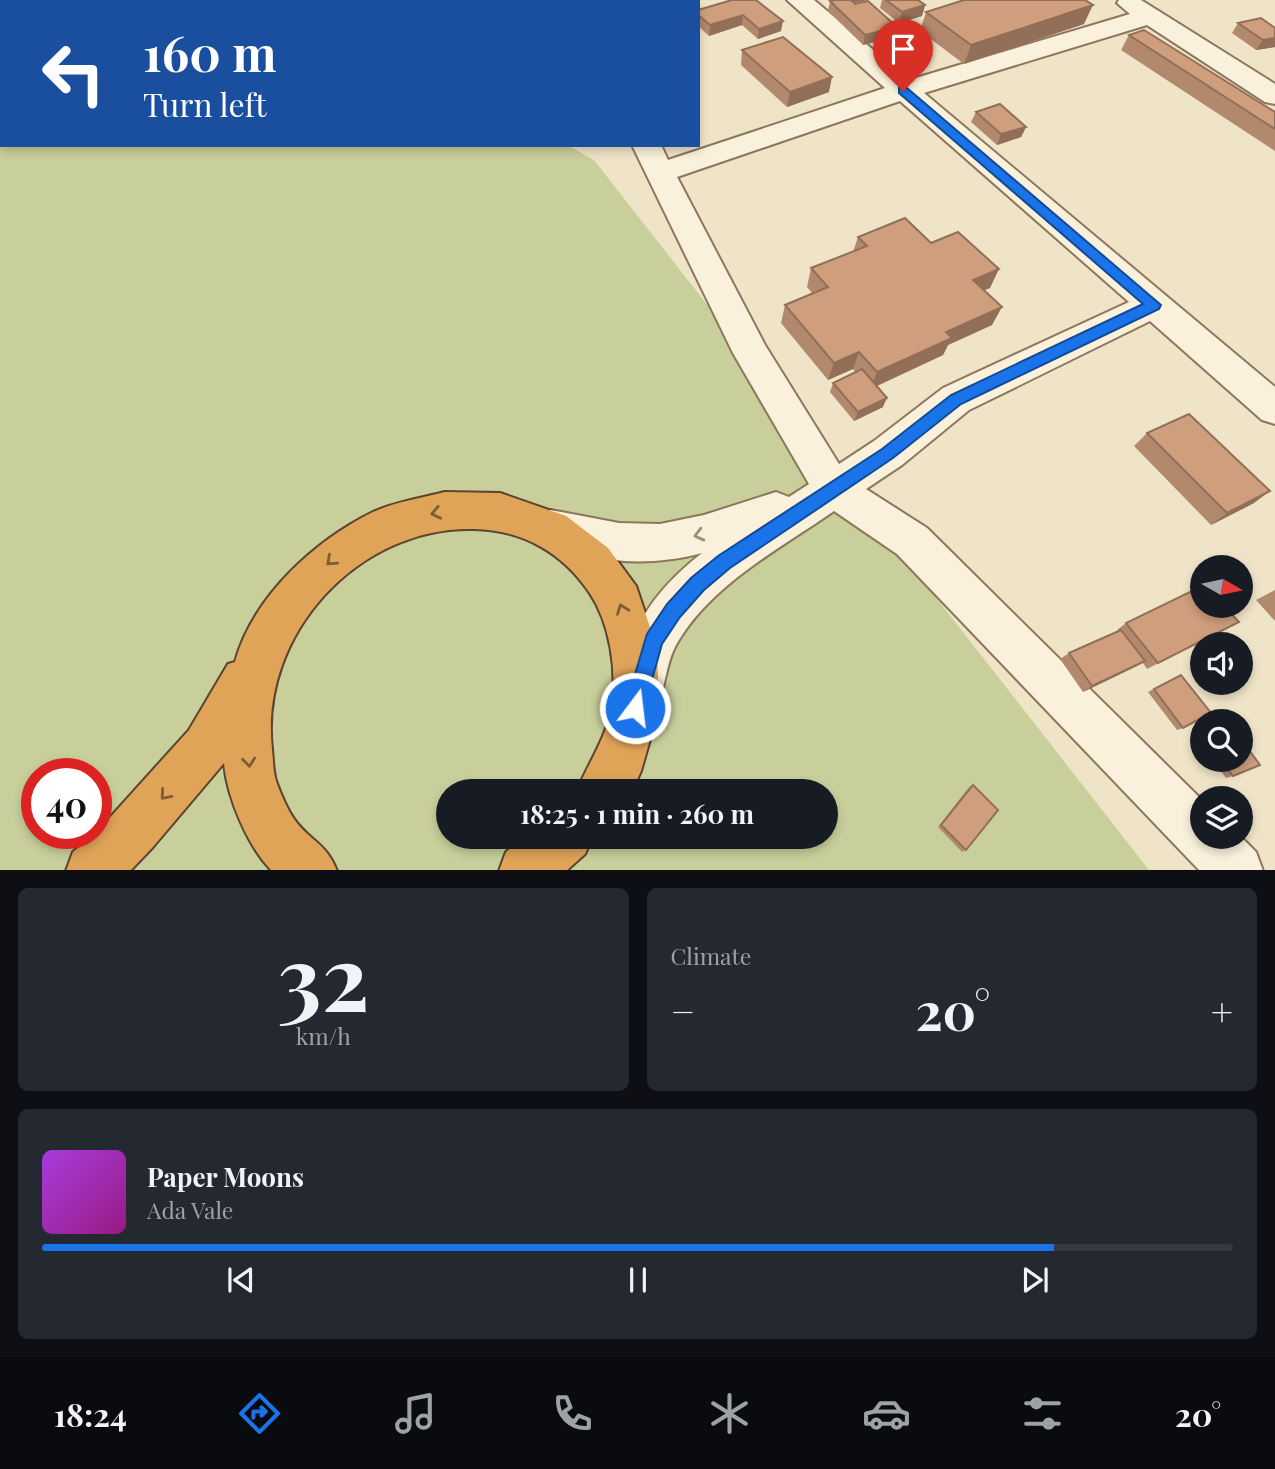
<!DOCTYPE html>
<html lang="en">
<head>
<meta charset="utf-8">
<style>
	:root { --surface:#171b24; --page:#242831; --text:#f1f3f6; --muted:#9ea1a6; --line:#363941; --accent:#1a73e8 }
	body { margin:0; font-family:"Playfair Display",serif; background:var(--page); color:var(--text); height:100vh; display:flex; flex-direction:column; font-size:26px; white-space:nowrap }
	* { box-sizing:border-box; margin:0 }
	p { font-size:23px; color:var(--muted) }
	.icon { flex:none; width:38px; height:38px; fill:none; stroke:currentColor; stroke-width:2; stroke-linecap:round; stroke-linejoin:round }
	.map { position:relative; height:870px; overflow:hidden }
	.sheet { display:flex; flex-direction:column; gap:18px; padding:18px; background:#0d0f14; flex:1 }
	.sheet>* { flex:none }
	.guide { position:absolute; left:0px; top:0px; width:700px; height:147px; box-shadow:0 4px 10px #0003; background:#1a4fa0; color:#fff; overflow:hidden }
	.needle { width:46px; rotate:99deg }
	.fabs { position:absolute; left:1190px; top:555px; display:grid; gap:14px }
	.fabs a { display:grid; place-items:center; width:63px; height:63px; border-radius:50%; background:var(--surface); box-shadow:0 4px 10px #0003; font-size:35px }
	.speed { position:absolute; left:21px; top:758px; display:flex; gap:14px; font-size:35px; font-weight:700; text-align:center }
	.speed>* { display:grid; place-content:center; width:91px; height:91px; border-radius:50%; background:var(--surface); box-shadow:0 4px 10px #0003; line-height:1 }
	.speed .limit { border:10px solid #d22; background:#fff; color:#111 }
	.pin { position:absolute; display:grid; place-items:center; width:60px; height:60px; color:#fff; margin:-72px -30px; border-radius:50% 50% 50% 0; rotate:-45deg; box-shadow:0 0 7px #0007 }
	.pin .icon { rotate:45deg }
	.me { position:absolute; width:77px; margin:-38px; rotate:15deg; stroke-linejoin:round; filter:drop-shadow(0 0 5px #0008) }
	.turn { display:flex; align-items:center; gap:24px; height:147px; padding:0 28px; font-size:32px }
	.turn .icon { width:91px; height:91px; stroke-width:2.5 }
	.turn b { display:block; font-size:49px; line-height:60px }
	.big { font-size:52px; font-weight:700; line-height:1.1 }
	.sheet .card { flex:1; display:flex; flex-direction:column; justify-content:center; gap:10px; min-width:0; padding:0 24px; border-radius:10px; background:var(--page) }
	.sheet .dial { align-items:center; gap:0 }
	.dial b { font-size:91px; line-height:1 }
	.song { display:flex; align-items:center; gap:21px }
	.cover { width:84px; height:84px; border-radius:10px; background:linear-gradient(135deg,hsl(280 70% 55%),hsl(310 70% 35%)) }
	.played { height:7px; border-radius:4px; background:linear-gradient(90deg,var(--accent) 85%,var(--line) 85%) }
	.keys { display:flex; justify-content:space-around; direction:ltr }
	.heat { display:flex; justify-content:space-between; align-items:center; font-size:38px; direction:ltr }
	.sheet .tiles { flex:1; display:grid; gap:18px; grid-template-columns:1fr 1fr }
	.card:last-child { grid-column:span 2 }
	.trip { position:absolute; left:436px; top:779px; width:402px; height:70px; border-radius:35px; background:var(--surface); box-shadow:0 4px 10px #0003; font-weight:700; line-height:70px; text-align:center }
	.dock { display:flex; height:112px; justify-content:space-around; align-items:center; background:#090b0e; color:var(--muted) }
	.dock .icon { width:49px; height:49px }
	.dock .selected { color:var(--accent) }
	.dock b { font-size:32px; color:var(--text) }
	.map>svg:first-child { display:block }
</style>
</head>
<body>
<div class="map">
<svg width="1275" height="871" viewBox="0 0 1275 871">
	<rect width="100%" height="100%" fill="#f0e4c8"/>
	<path fill="#c9cf9b" fill-rule="evenodd" d="M0 0 199 2H2V145H567L594 160 1149 870H0ZM37 774H96V833H37ZM448 791H826V836H448Z"/>
	<g fill="none" stroke-linecap="round" stroke-linejoin="round">
		<defs>
			<path id="minor" d="M448 0H475L476 2H449Z
				M787 0H814L909 80 1130 14 1117 3 1119 0H1141L1275 84V104L1265 102 1147 25 924 93 1275 387V424L1262 420 1150 321 969 410 902 465 866 489 927 528 1202 800V836H1240L1256 852 1263 871H1200L897 554 834 511C778 550 710 585 676 645 666 663 665 688 657 707L640 713 623 707C615 687 619 681 625 660 637 615 665 582 702 553 647 568 590 562 536 542L530 529 536 516 551 510 619 523 660 524 704 515 776 492 789 497 809 484 733 353 632 145H661L668 160 885 88ZM900 101 1129 302 943 388 874 441 839 464 765 345 677 177Z"/>
			<path id="highway" d="M445 492 500 493 566 516 608 548 636 586 657 648 659 708 641 771 632 791H577C588 763 606 739 611 709 618 671 610 623 589 592 562 552 522 530 474 529 359 526 259 634 272 749 273 759 273 771 276 781 280 792 287 809 294 819 309 841 325 841 337 871H272C248 847 227 797 224 763L152 848 130 871H66L73 852 96 833 189 730 228 664 235 662C253 597 314 541 373 512 395 502 421 498 445 492Z
				M526 836H593L585 854 566 871H499L506 852Z"/>
		</defs>
		<use href="#minor" stroke="#8d765c" stroke-width="4"/>
		<use href="#highway" stroke="#5b4430" stroke-width="4"/>
		<use href="#minor" fill="#faf1dc" fill-rule="evenodd"/>
		<use href="#highway" fill="#e0a458" fill-rule="evenodd"/>
	</g>
	<path fill="#b2896c" d="M732 0 781 31 758 39 742 25 709 36 698 26V6L702 9Z
		M882 0H918L925 5 922 16 899 23 880 8Z
		M830 1 854 3 897 27 894 37 863 45 828 11Z
		M926 12 1084 24 964 64 920 31Z
		M1238 23 1275 28V47L1256 50 1232 33Z
		M1129 35 1275 112V151L1121 50Z
		M742 50 829 92 787 107 741 65Z
		M976 112 1026 127 1021 137 997 145 971 122Z
		M858 237 931 243 990 288 984 290 992 325 948 345 943 355 877 386 883 407 854 421 830 392 833 383 855 372 853 369 828 380 781 323 785 305 812 293 807 287 811 268 853 252Z
		M1147 433 1254 503 1211 525 1134 446Z
		M1275 590V621L1256 600Z
		M1239 622 1147 669 1143 663 1083 692 1060 659 1069 653 1118 631 1117 630 1126 623Z
		M1181 675 1183 728 1177 730 1148 692Z
		M1213 760H1241L1233 776 1226 778Z
		M973 785 966 850 962 852 938 827 969 787Z"/>
	<path fill="#916f58" d="M842 0H868L841 6Z
		M925 5 922 16 899 23 902 12Z
		M1093 5 1084 24 964 64 971 45Z
		M743 15 742 25 709 36 710 25Z
		M783 21 781 31 758 39 759 29Z
		M897 27 894 37 863 45 865 35Z
		M1275 38V47L1256 50 1263 40Z
		M832 77 829 92 787 107 790 92Z
		M1026 127 1021 137 997 145 1001 134Z
		M999 269 990 288 964 298 973 280Z
		M1002 307 992 325 948 345 943 355 870 389 877 372 946 332Z
		M859 352 853 369 828 380 834 363Z
		M887 398 883 407 854 421 858 412Z
		M1270 491 1254 503 1211 525 1227 513Z
		M1145 661 1135 667 1083 692 1092 686Z"/>
	<path fill="#cf9f7d" stroke="#916f58" stroke-width="2" d="M732 0H756L783 21 759 29 743 15 710 25 698 15V10Z
		M835 0H851L855 4 868 1 897 27 865 35 830 1Z
		M886 0H918L925 5 902 12Z
		M964 0H1085L1093 5 971 45 926 12Z
		M1261 18 1275 28V38L1263 40 1238 23Z
		M1144 30 1275 112V129L1129 35Z
		M783 37 832 77 790 92 742 50Z
		M1000 104 1026 127 1001 134 976 112Z
		M905 218 931 243 958 232 999 269 973 280 1002 307 946 332 952 338 877 372 859 352 834 363 785 305 828 287 811 268 867 246 858 237Z
		M862 369 887 398 858 412 833 383Z
		M1189 414 1270 491 1227 513 1147 433Z
		M1202 586V606H1224L1239 622 1158 663 1126 623Z
		M1121 630 1145 661 1092 686 1069 653Z
		M1181 675 1211 713 1183 728 1154 689Z
		M1241 739 1260 765 1233 776 1221 760H1241Z
		M973 785 998 810 966 850 941 825Z"/>
	<defs><path id="oneway-chevron" d="M-2-3.5L2.5 0L-2 3.5" fill="none" stroke-width="1.6" stroke-linecap="round" stroke-linejoin="round" transform="scale(1.75)"/></defs>
	<g stroke="#7e5d36">
		<use href="#oneway-chevron" transform="translate(436 513) rotate(168)"/>
		<use href="#oneway-chevron" transform="translate(331 561) rotate(138)"/>
		<use href="#oneway-chevron" transform="translate(622 609) rotate(-110)"/>
		<use href="#oneway-chevron" transform="translate(249 762) rotate(84)"/>
		<use href="#oneway-chevron" transform="translate(165 795) rotate(131)"/>
	</g>
	<use stroke="#9c907e" href="#oneway-chevron" transform="translate(699 535) rotate(166)"/>
	<path fill="#1a73e8" stroke="#114b97" stroke-width="2" d="M899 88H907L1161 305 1159 309 961 404 893 458 730 568 704 590 680 617 662 644 642 715 635 718 628 715 625 708 647 634 667 604 691 578 718 556 882 449 951 395 1143 304 899 93Z"/>
</svg>
<div class="fabs">
<a><svg class="needle" viewBox="-14 -14 28 28"><path d="M0-13l5 13h-10z" fill="#e53935"/><path d="M0 13l5-13h-10z" fill="#9ea1a6"/></svg></a>
<a><svg class="icon" aria-label="sound" viewBox="0 0 24 24"><path d="M4 9h4l5-4v14l-5-4H4zM17 9q2 3 0 6"/></svg></a>
<a><svg class="icon" aria-label="search" viewBox="0 0 24 24"><circle cx="10" cy="10" r="6"/><path d="M15 15l6 6"/></svg></a>
<a><svg class="icon" aria-label="layers" viewBox="0 0 24 24"><path d="M12 4l9 5-9 5-9-5zM3 14l9 5 9-5"/></svg></a>
</div>
<div class="speed"><div class="limit">40</div></div>
<div class="pin" style="left:903px;top:91px;background:#d93025"><svg class="icon" aria-label="arrive" viewBox="0 0 24 24"><path d="M6 21V4h12l-3 4 3 4H6"/></svg></div>
<svg class="me" style="left:635px;top:708px" viewBox="-20 -20 40 40"><circle r="17" fill="#1a73e8" stroke="#fff" stroke-width="3"/><path d="M0-11L8 9 0 5-8 9z" fill="#fff"/></svg>
<div class="trip">18:25 · 1 min · 260 m</div>
<div class="guide">
<div class="turn"><svg class="icon" aria-label="left" viewBox="0 0 24 24"><path d="M17 20v-9H6M10 6l-5 5 5 5"/></svg><div><b>160 m</b>Turn left</div></div>
</div>
</div>
<section class="sheet">
<div class="tiles">
<div class="card dial"><b>32</b><p>km/h</p></div>
<div class="card"><p>Climate</p>
<div class="heat"><a>−</a><b class="big">20°</b><a>+</a></div>
</div>
<div class="card">
<div class="song"><i class="cover"></i><div><b>Paper Moons</b><p>Ada Vale</p></div></div>
<div class="played"></div>
<div class="keys"><svg class="icon" aria-label="previous" viewBox="0 0 24 24"><path d="M18 5L8 12l10 7zM5 5v14"/></svg><svg class="icon" aria-label="pause" viewBox="0 0 24 24"><path d="M8 5v14M16 5v14"/></svg><svg class="icon" aria-label="next" viewBox="0 0 24 24"><path d="M6 5l10 7-10 7zM19 5v14"/></svg></div>
</div>
</div>
</section>
<nav class="dock">
<b>18:24</b>
<svg class="icon selected" aria-label="directions" viewBox="0 0 24 24"><path d="M12 3l9 9-9 9-9-9zM9 14v-3h6M13 9l2 2-2 2"/></svg>
<svg class="icon" aria-label="music" viewBox="0 0 24 24"><path d="M9 18V5l10-2v13"/><circle cx="6" cy="18" r="3"/><circle cx="16" cy="16" r="3"/></svg>
<svg class="icon" aria-label="phone" viewBox="0 0 24 24"><path d="M5 4h4l2 5-3 2q2 4 5 5l2-3 5 2v4C11 20 4 13 5 4z"/></svg>
<svg class="icon" aria-label="climate" viewBox="0 0 24 24"><path d="M12 3v18M4 7l16 10M4 17L20 7"/></svg>
<svg class="icon" aria-label="car" viewBox="0 0 24 24"><path d="M5 17H2v-5l4-1 3-4h7l3 4 3 1v5h-3M9 17h6M6 11h13"/><circle cx="7" cy="17" r="2"/><circle cx="17" cy="17" r="2"/></svg>
<svg class="icon" aria-label="filters" viewBox="0 0 24 24"><path d="M4 7h16M4 17h16"/><circle cx="9" cy="7" r="2"/><circle cx="15" cy="17" r="2"/></svg>
<b>20°</b>
</nav>
</body>
</html>
